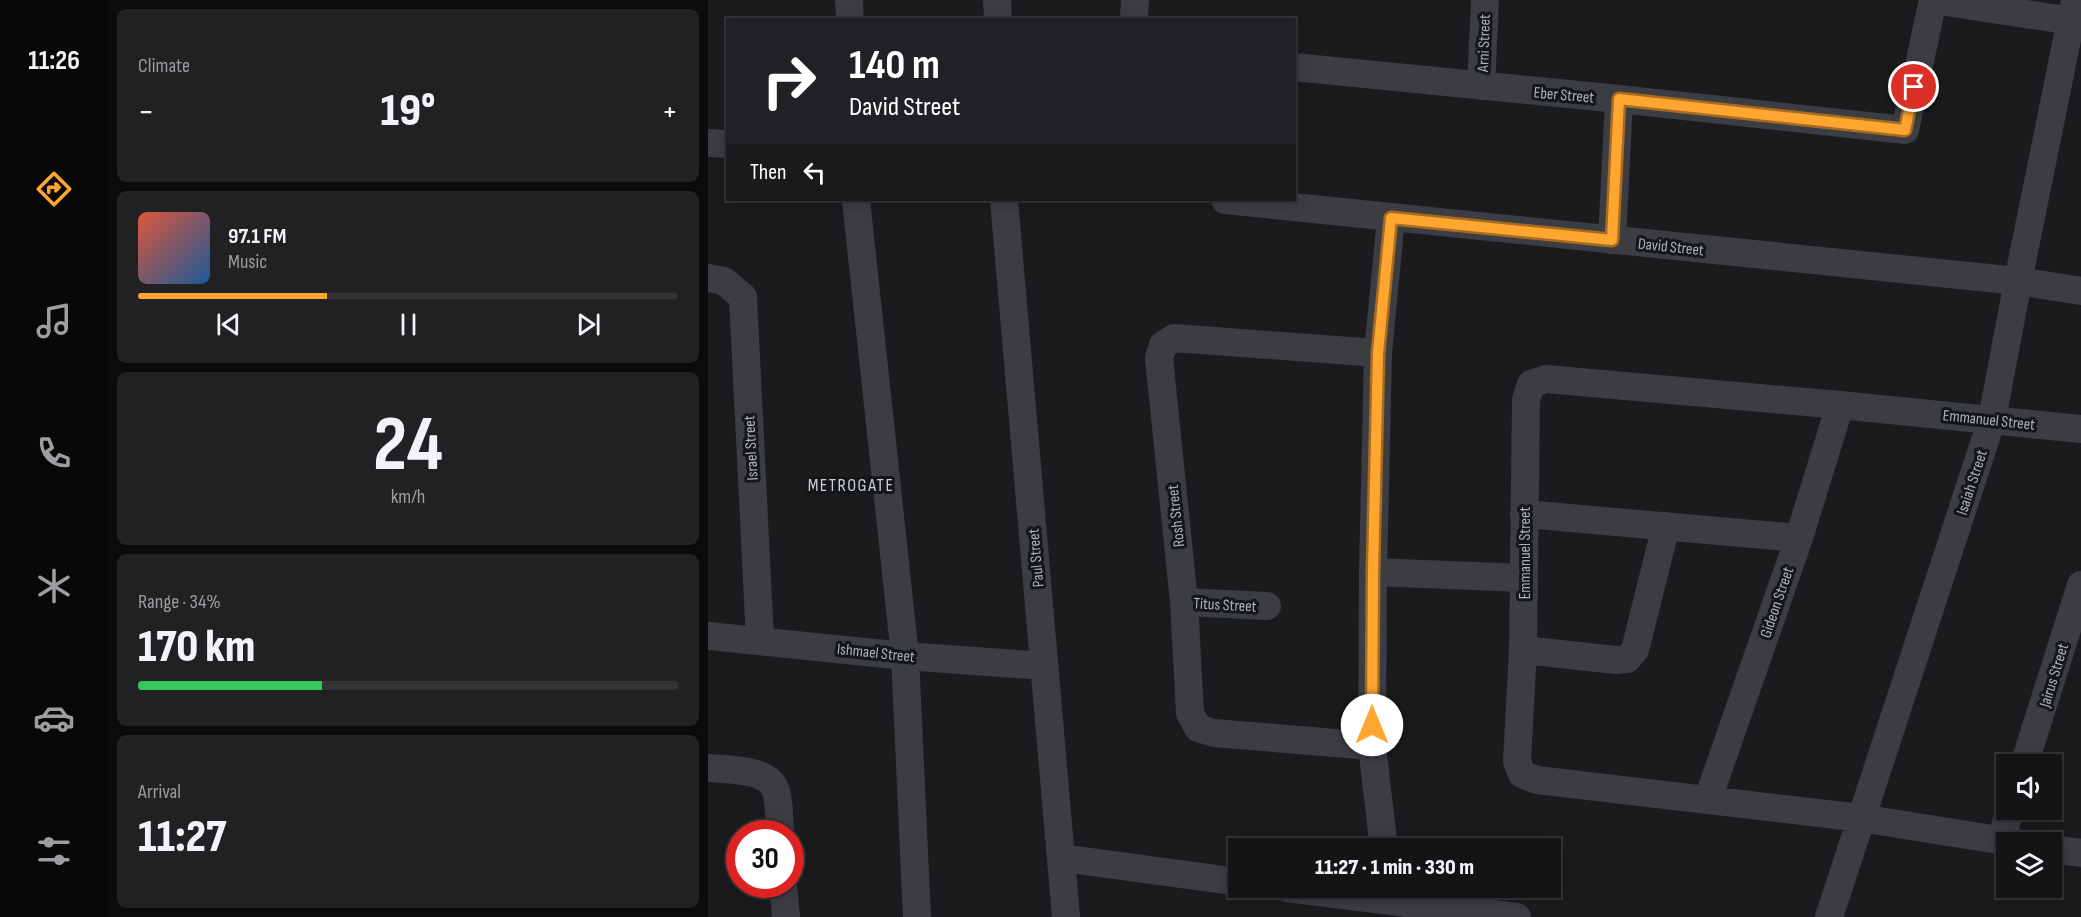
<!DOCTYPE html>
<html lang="en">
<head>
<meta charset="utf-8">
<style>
	:root { --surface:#141416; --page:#212123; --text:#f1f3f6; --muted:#9d9ea1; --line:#333335; --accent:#ffa631 }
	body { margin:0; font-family:"Sofia Sans Condensed",sans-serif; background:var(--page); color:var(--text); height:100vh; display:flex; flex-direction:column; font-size:22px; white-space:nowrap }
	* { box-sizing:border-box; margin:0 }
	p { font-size:20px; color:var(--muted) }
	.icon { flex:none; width:33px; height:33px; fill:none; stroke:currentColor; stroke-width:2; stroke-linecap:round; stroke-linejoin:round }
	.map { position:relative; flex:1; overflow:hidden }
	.side { display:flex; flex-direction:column; gap:9px; padding:9px; background:#0b0b0c; width:600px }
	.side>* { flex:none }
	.top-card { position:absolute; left:18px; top:18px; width:570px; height:183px; border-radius:0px; box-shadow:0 3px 15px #0003,0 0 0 2px var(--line); background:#202124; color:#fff; overflow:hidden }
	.buttons { position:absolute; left:1288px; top:754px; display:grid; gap:12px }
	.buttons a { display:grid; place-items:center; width:66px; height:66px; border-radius:0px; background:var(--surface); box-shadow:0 3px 15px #0003,0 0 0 2px var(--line); font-size:30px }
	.speed { position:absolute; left:18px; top:820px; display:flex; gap:12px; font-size:30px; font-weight:700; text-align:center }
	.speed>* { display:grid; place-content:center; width:78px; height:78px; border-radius:50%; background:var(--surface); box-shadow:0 3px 15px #0003,0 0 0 2px var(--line); line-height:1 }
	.speed .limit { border:9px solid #d22; background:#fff; color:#111 }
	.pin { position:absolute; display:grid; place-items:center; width:51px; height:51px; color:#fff; margin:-26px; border:3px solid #fff; border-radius:50%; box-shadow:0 2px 6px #0007 }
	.me { position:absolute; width:66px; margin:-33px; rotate:0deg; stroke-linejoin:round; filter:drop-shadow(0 0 4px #0008) }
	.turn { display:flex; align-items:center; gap:21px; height:126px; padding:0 24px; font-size:27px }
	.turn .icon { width:78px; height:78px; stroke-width:2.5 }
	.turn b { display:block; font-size:42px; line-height:51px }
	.then { display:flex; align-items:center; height:57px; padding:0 24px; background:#0003; gap:12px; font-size:22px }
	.big { font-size:45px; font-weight:800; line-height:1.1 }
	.side .card { flex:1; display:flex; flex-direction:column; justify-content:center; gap:9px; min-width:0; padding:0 21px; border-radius:9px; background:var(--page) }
	.side .dial { align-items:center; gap:0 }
	.dial b { font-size:78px; line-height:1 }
	.song { display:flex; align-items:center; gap:18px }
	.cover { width:72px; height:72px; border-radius:9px; background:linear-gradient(135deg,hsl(10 70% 55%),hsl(210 70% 35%)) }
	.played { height:6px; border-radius:3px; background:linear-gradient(90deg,var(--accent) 35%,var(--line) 35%) }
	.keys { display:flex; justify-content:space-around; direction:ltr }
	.heat { display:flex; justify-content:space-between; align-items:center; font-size:33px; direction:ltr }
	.charge { height:9px; border-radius:4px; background:linear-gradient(90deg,#34c759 34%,var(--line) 0) }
	.trip { position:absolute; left:520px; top:838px; width:333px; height:60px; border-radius:0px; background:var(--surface); box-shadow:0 3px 15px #0003,0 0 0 2px var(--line); font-weight:800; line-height:60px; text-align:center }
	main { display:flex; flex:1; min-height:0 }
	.tabs { display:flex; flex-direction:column; width:108px; justify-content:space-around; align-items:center; background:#080809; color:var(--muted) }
	.tabs .icon { width:42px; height:42px }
	.tabs .on { color:var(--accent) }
	.tabs b { font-size:27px; color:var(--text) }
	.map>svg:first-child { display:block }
</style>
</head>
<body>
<main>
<nav class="tabs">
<b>11:26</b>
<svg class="icon on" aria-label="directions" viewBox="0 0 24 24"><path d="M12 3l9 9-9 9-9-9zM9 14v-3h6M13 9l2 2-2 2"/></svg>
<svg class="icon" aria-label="music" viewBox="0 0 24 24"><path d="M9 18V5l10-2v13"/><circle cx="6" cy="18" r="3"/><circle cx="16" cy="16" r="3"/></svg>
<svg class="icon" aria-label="phone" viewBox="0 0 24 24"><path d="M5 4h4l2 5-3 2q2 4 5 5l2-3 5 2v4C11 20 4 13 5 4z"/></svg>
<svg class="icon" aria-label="climate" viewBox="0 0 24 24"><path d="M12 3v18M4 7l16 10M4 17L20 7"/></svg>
<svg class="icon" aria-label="car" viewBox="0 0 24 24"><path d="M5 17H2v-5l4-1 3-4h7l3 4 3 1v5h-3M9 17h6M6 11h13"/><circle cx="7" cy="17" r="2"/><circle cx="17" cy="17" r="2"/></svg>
<svg class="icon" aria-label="filters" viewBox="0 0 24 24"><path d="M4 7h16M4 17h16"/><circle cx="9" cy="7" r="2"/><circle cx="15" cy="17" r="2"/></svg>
</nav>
<section class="side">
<div class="card"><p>Climate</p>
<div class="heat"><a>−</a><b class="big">19°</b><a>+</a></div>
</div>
<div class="card">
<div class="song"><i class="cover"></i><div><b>97.1 FM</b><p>Music</p></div></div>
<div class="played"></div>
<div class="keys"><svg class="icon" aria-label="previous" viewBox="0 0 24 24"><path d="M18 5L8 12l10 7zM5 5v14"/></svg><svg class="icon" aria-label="pause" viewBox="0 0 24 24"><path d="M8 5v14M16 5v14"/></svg><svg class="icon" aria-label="next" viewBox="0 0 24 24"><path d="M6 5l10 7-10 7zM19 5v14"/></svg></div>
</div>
<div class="card dial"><b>24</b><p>km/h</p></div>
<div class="card"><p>Range · 34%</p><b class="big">170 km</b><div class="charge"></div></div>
<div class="card"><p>Arrival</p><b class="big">11:27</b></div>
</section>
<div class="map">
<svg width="1373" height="917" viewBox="0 0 1373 917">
	<rect width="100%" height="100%" fill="#1b1b1d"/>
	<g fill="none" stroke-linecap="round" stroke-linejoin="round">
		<path stroke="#3b3d43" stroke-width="28" d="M141 0 142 20
			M289 0 290 20
			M426 20 427 0
			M586 67 911 99 1197 130 1225 0 1364 21
			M773 86 777 0
			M0 143 20 144
			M148 200 197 656 209 917
			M296 200 358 917
			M517 200 1310 281 1373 291
			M904 240 911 99
			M0 278 16 281 35 297 52 640
			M816 514 1091 538
			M665 572 816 578
			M476 602 559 606
			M0 636 197 656 336 666
			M815 650 908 660 919 659 927 650 958 526
			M664 746 506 733 490 728 482 713 476 602 451 358 455 345 466 338 670 353
			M1316 765 1373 585
			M0 768C20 770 61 768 68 791 72 804 71 821 72 834
			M1000 799 1091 538 1132 405
			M1293 840 1302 810
			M1309 843 1153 818 829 780 814 774 809 761 815 650 818 400 823 384 838 379 1132 405 1373 429
			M676 849 664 746 665 572 670 353 683 218
			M1344 849 1373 853
			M354 858 531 882
			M75 885 78 917
			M579 888 809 917
			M1121 917 1284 419 1310 281 1367 0"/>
	</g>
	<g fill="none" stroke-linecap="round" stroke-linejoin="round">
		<defs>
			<path id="route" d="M664 725 665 572 670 353 683 218 904 240 911 99 1197 130 1206 87"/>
		</defs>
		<use href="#route" stroke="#a66c20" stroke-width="15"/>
		<use href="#route" stroke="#ffa631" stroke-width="10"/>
	</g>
	<g text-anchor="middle" stroke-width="6" stroke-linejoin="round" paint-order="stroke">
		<g font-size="16" fill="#acb3bd" stroke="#151618">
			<text transform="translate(775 43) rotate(-88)" y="6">Arni Street</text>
			<text transform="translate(856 94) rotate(5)" y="6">Eber Street</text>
			<text transform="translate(963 246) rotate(6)" y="6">David Street</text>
			<text transform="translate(1281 419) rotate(6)" y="6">Emmanuel Street</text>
			<text transform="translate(42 448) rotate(-93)" y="6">Israel Street</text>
			<text transform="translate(1263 482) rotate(-72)" y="6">Isaiah Street</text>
			<text transform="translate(467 516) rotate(-96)" y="6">Rosh Street</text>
			<text transform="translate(816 553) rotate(-90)" y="6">Emmanuel Street</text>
			<text transform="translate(327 558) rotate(-95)" y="6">Paul Street</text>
			<text transform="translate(1068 602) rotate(-71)" y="6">Gideon Street</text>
			<text transform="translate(517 604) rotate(3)" y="6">Titus Street</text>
			<text transform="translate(168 652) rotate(6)" y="6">Ishmael Street</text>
			<text transform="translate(1345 675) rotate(-73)" y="6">Jairus Street</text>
		</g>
		<g font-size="18" letter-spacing="1.5" fill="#ced2d9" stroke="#151618">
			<text x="143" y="491">METROGATE</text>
		</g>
	</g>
</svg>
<div class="buttons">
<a><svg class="icon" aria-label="sound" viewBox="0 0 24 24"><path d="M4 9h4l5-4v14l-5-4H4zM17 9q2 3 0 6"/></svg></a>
<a><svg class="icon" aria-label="layers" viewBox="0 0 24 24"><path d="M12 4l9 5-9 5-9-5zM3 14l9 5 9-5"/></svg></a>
</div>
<div class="speed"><div class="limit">30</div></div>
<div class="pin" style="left:1206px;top:87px;background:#d93025"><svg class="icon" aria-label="arrive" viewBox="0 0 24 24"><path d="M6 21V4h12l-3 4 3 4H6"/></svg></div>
<svg class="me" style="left:664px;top:725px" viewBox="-20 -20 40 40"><circle r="19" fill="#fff"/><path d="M0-13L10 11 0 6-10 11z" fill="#ffa631"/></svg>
<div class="trip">11:27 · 1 min · 330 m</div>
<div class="top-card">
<div class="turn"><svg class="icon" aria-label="right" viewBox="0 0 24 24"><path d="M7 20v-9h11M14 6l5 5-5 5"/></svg><div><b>140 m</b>David Street</div></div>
<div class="then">Then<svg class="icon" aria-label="left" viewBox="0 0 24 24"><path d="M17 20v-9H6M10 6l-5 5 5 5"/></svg></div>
</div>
</div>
</main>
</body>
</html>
